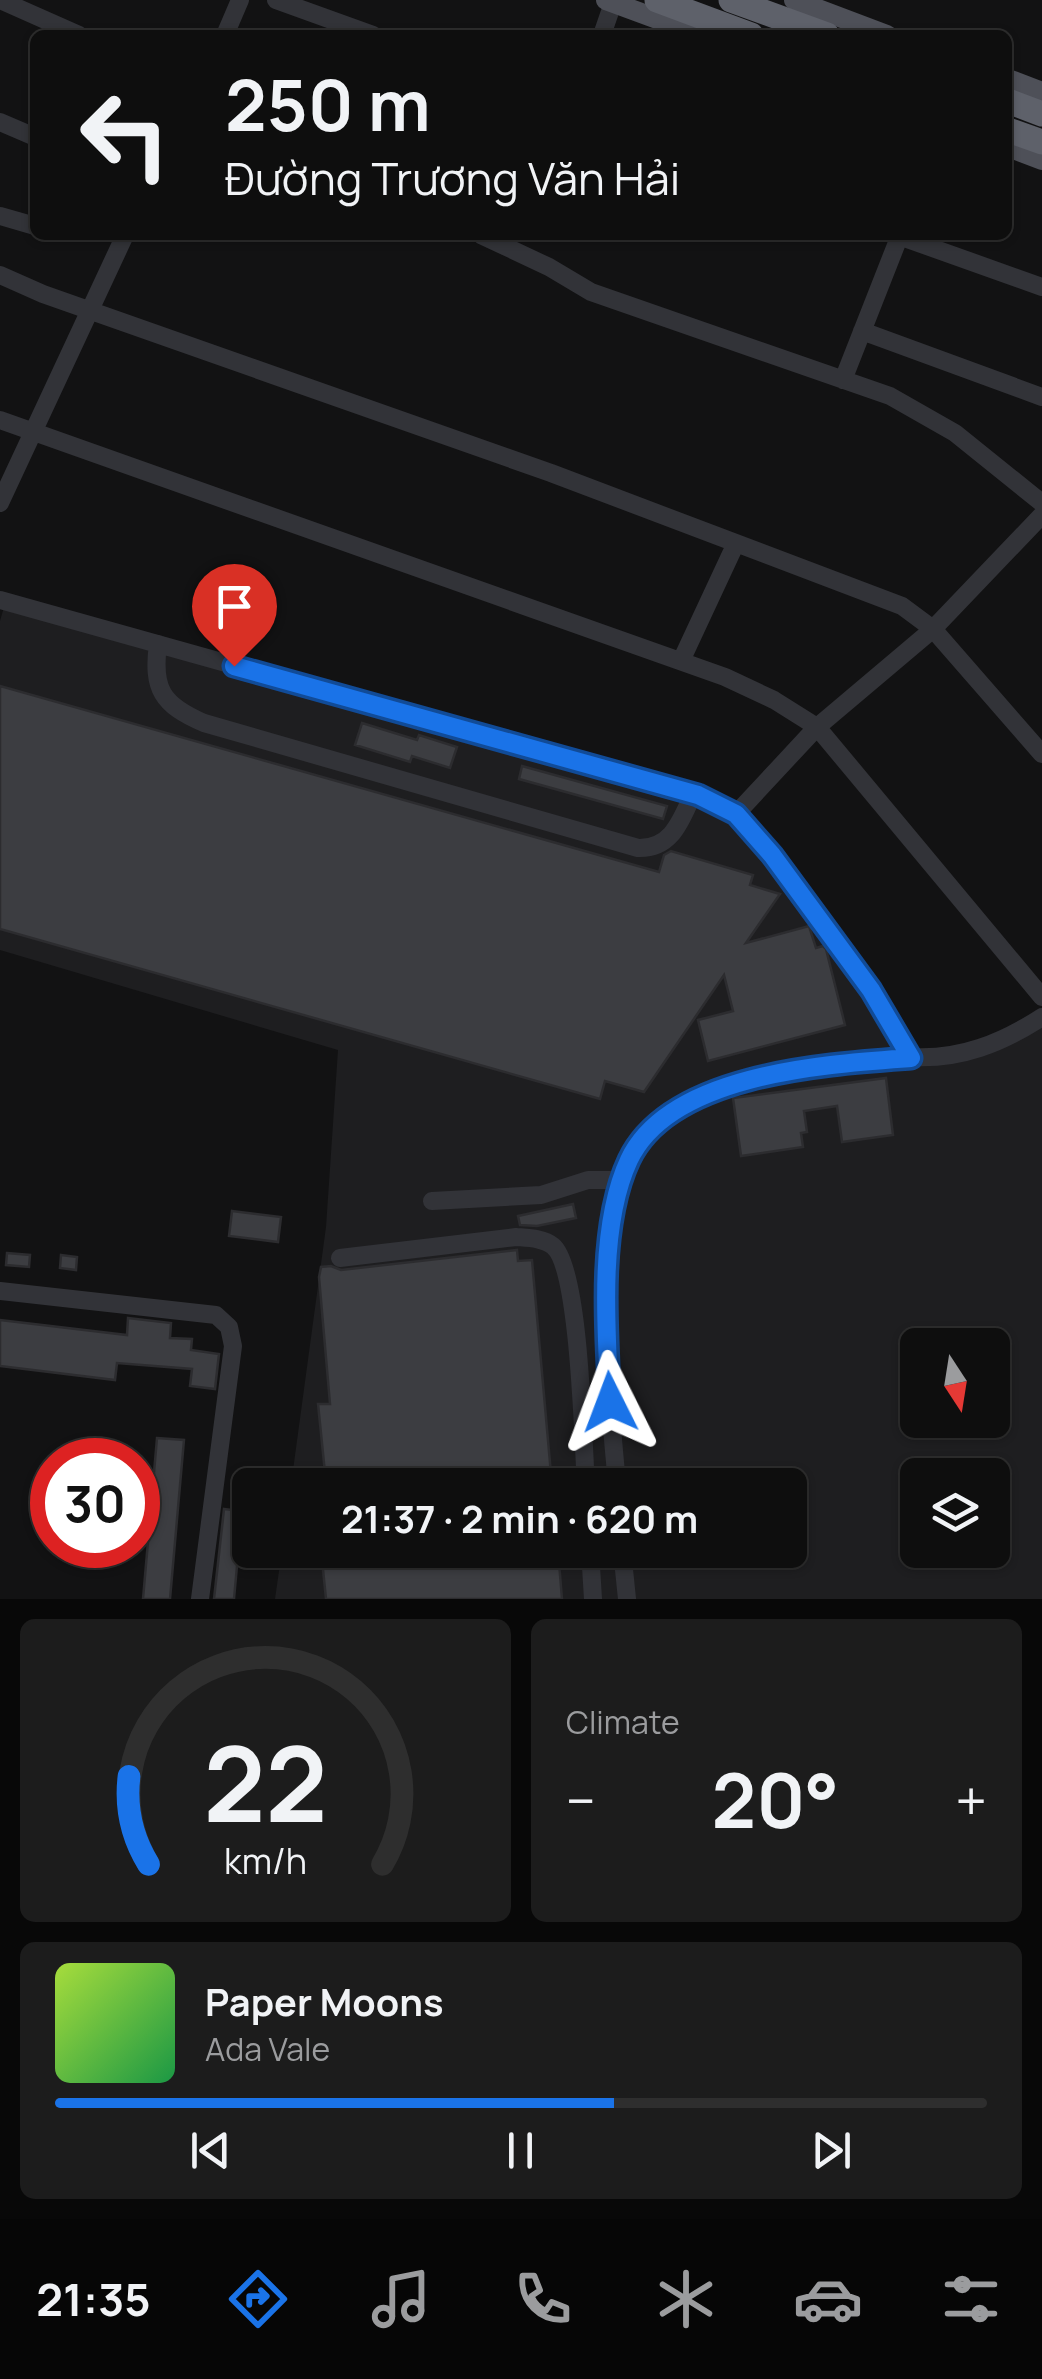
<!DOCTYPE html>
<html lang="en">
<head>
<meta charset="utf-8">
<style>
	:root { --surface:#0e0e0e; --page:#1c1c1c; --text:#f1f3f6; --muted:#9b9c9e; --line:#2e2e2e; --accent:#1a73e8 }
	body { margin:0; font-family:Manrope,sans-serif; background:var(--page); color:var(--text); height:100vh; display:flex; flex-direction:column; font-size:38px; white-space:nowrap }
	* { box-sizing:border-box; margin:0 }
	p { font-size:32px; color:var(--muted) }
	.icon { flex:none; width:55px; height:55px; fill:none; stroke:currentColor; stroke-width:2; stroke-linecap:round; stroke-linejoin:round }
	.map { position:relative; height:1599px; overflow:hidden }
	.panel { display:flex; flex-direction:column; gap:20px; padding:20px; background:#080808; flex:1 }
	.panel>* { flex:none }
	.banner { position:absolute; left:30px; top:30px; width:982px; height:210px; border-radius:15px; box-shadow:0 2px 8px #0004,0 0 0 2px var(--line); background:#0e0e0e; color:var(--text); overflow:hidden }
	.needle { width:65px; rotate:168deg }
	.buttons { position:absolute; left:900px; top:1328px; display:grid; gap:20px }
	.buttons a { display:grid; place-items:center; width:110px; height:110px; border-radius:15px; background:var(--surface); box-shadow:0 2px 8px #0004,0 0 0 2px var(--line); font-size:50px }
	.speed { position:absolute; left:30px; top:1438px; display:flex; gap:20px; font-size:50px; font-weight:700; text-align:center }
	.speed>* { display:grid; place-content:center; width:130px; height:130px; border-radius:50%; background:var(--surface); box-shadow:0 2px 8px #0004,0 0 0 2px var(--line); line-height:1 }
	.speed .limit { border:15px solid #d22; background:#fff; color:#111 }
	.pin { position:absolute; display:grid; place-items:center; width:85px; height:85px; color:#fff; margin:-102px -42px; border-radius:50% 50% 50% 0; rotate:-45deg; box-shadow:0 0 10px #0007 }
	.pin .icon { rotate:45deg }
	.me { position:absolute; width:110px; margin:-55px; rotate:357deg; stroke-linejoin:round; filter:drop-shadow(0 0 8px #0008) }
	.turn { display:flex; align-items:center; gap:35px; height:210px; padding:0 30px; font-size:45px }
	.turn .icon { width:130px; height:130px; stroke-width:2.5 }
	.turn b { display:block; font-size:70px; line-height:85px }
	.big { font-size:75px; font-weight:700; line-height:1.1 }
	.panel .card { flex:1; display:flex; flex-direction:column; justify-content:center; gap:15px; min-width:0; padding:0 35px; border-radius:15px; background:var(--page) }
	.panel .dial { align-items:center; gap:0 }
	.dial svg { height:260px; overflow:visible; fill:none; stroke:var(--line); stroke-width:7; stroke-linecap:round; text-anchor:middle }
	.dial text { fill:var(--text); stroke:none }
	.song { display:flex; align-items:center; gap:30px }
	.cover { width:120px; height:120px; border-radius:15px; background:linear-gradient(135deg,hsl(80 70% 55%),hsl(140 70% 35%)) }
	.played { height:10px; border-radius:5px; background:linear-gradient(90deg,var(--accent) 60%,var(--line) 60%) }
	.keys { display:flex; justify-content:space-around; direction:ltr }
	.heat { display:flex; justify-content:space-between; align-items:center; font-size:55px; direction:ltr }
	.panel .tiles { flex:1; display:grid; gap:20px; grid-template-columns:1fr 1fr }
	.card:last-child { grid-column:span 2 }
	.trip { position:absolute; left:232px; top:1468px; width:575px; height:100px; border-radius:15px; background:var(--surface); box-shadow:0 2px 8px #0004,0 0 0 2px var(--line); font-weight:700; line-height:100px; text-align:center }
	.tabs { display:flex; height:160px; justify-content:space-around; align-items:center; background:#060606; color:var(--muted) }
	.tabs .icon { width:70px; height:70px }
	.tabs .on { color:var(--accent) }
	.tabs b { font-size:45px; color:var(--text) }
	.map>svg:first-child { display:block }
</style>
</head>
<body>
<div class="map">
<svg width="1042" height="1599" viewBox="0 0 1042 1599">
	<rect width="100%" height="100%" fill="#121213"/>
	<path fill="#1e1e20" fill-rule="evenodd" d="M4 607 697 800 732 819 767 858 866 993 903 1053 695 1096 617 1177 611 1485H291L326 1227 338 1050 0 950V621Z
		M1042 1023V1599H632L627 1550H790V1485H622L615 1400 613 1248 635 1159 668 1123 748 1084 913 1063ZM918 1345H992V1420H918ZM918 1475H992V1550H918Z
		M282 1550H617L621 1599H275Z"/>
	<path fill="#3c3d41" stroke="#2c2c2f" stroke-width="2.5" d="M0 686 659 872 664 855 671 851 753 875 750 885 780 894 746 943 809 926 816 948 823 946 826 949 845 1025 708 1061 698 1020 733 1011 724 975 644 1092 605 1081 600 1099 0 929Z
		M362 723 417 740 419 735 457 747 450 768 412 756 410 762 355 745Z
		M522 766 667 806 663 819 519 779Z
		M886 1078 893 1135 842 1142 837 1106 804 1111 807 1132 801 1133 803 1147 741 1156 733 1098Z
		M573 1204 576 1218 537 1226 520 1225 518 1216Z
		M232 1211 281 1217 278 1242 229 1236Z
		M517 1250 518 1261 532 1260 552 1485H315L314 1474 325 1473 318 1404H330L319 1277 321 1267 331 1266 341 1270Z
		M7 1253 30 1255 29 1267 6 1265Z
		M61 1255 77 1257 76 1270 60 1268Z
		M128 1318 171 1323 170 1338 192 1339 191 1350 219 1354 215 1389 190 1386 192 1369 117 1363 115 1380 0 1366V1320L127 1335Z
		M157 1438 184 1440 170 1599H143Z
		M224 1509 242 1511 234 1599H214Z
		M321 1550H558L562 1599H326Z"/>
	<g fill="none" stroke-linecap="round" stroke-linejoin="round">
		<path stroke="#323338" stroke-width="18" d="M0 0 79 35
			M276 0 373 35
			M225 35 240 0
			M602 35 614 0
			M0 122 35 137
			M0 216 35 226
			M481 235 549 267 591 292 890 396 955 433 1042 503
			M896 235 1042 287
			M0 275 43 294 551 473 902 606 933 629 1042 754
			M862 331 1042 397
			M843 380 900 235
			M0 420 725 677 774 700 817 727 1042 997
			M0 503 125 235
			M0 600 698 795 736 814 772 855 871 990 911 1057C960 1060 1002 1043 1042 1017
			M158 644C152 689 162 705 204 723L638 848C672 849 681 820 693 794
			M681 661 736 543
			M736 814 817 727 933 629 1042 515
			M432 1201 541 1195 588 1180H621
			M340 1258 516 1237C528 1238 543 1238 553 1246 580 1268 583 1444 586 1485
			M0 1291 216 1315 229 1327 233 1346 200 1599
			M617 1485C610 1399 585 1201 646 1135 705 1071 830 1064 911 1057
			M590 1550 593 1599
			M622 1550 627 1599"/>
		<path stroke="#4e5058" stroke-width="20" d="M606 0 701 35
			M794 0 887 35
			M1008 79 1042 92
			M1008 147 1042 160"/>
		<path stroke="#5e616a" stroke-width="25" d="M657 0 751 35
			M731 0 827 35
			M1008 101 1042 114
			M1008 130 1042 142"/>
	</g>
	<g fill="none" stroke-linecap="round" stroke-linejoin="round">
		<defs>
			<path id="route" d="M234 666 698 795 736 814 772 855 871 990 911 1058C828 1064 670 1073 629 1160 598 1226 606 1330 610 1402"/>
		</defs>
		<use href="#route" stroke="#114b97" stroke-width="25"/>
		<use href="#route" stroke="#1a73e8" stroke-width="18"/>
	</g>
</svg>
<div class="buttons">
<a><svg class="needle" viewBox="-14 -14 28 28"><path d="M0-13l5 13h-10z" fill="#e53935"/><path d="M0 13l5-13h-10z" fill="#9b9c9e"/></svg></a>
<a><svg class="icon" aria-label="layers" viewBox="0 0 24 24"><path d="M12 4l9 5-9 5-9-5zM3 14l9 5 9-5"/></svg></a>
</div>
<div class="speed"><div class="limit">30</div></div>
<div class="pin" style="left:234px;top:666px;background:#d93025"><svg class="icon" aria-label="arrive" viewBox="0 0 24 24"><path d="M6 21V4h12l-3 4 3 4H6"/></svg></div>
<svg class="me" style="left:610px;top:1402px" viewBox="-20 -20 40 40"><path d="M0-17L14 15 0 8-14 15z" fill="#1a73e8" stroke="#fff" stroke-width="4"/></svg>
<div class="trip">21:37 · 2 min · 620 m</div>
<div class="banner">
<div class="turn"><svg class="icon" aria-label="left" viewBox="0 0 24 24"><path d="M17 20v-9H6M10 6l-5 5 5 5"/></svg><div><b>250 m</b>Đường Trương Văn Hải</div></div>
</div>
</div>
<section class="panel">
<div class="tiles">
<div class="card dial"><svg viewBox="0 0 100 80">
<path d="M14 69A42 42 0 1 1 86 69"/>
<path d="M14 69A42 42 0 0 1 8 42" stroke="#1a73e8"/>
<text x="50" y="56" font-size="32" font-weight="700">22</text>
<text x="50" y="72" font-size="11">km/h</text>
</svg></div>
<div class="card"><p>Climate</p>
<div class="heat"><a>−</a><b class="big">20°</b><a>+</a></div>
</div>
<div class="card">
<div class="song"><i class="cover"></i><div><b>Paper Moons</b><p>Ada Vale</p></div></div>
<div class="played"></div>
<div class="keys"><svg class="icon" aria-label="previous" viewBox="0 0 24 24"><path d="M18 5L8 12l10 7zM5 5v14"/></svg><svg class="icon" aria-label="pause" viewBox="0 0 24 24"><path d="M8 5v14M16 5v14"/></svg><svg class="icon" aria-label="next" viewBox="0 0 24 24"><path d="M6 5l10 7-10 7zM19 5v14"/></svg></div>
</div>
</div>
</section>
<nav class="tabs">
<b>21:35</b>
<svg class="icon on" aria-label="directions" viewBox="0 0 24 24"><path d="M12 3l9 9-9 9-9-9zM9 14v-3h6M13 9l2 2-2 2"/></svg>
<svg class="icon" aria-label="music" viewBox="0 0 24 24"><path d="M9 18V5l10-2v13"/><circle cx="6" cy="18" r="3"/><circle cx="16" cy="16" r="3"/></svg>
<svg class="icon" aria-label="phone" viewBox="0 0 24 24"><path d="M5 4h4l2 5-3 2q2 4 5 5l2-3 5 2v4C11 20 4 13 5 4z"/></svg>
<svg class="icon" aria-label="climate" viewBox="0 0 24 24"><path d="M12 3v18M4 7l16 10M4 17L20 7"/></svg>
<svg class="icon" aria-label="car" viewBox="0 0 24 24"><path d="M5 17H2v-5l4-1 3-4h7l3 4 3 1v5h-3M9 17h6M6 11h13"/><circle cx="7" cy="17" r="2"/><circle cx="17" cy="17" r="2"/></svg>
<svg class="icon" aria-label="filters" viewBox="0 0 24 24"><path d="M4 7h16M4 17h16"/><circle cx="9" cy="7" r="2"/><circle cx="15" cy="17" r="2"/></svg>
</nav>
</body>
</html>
